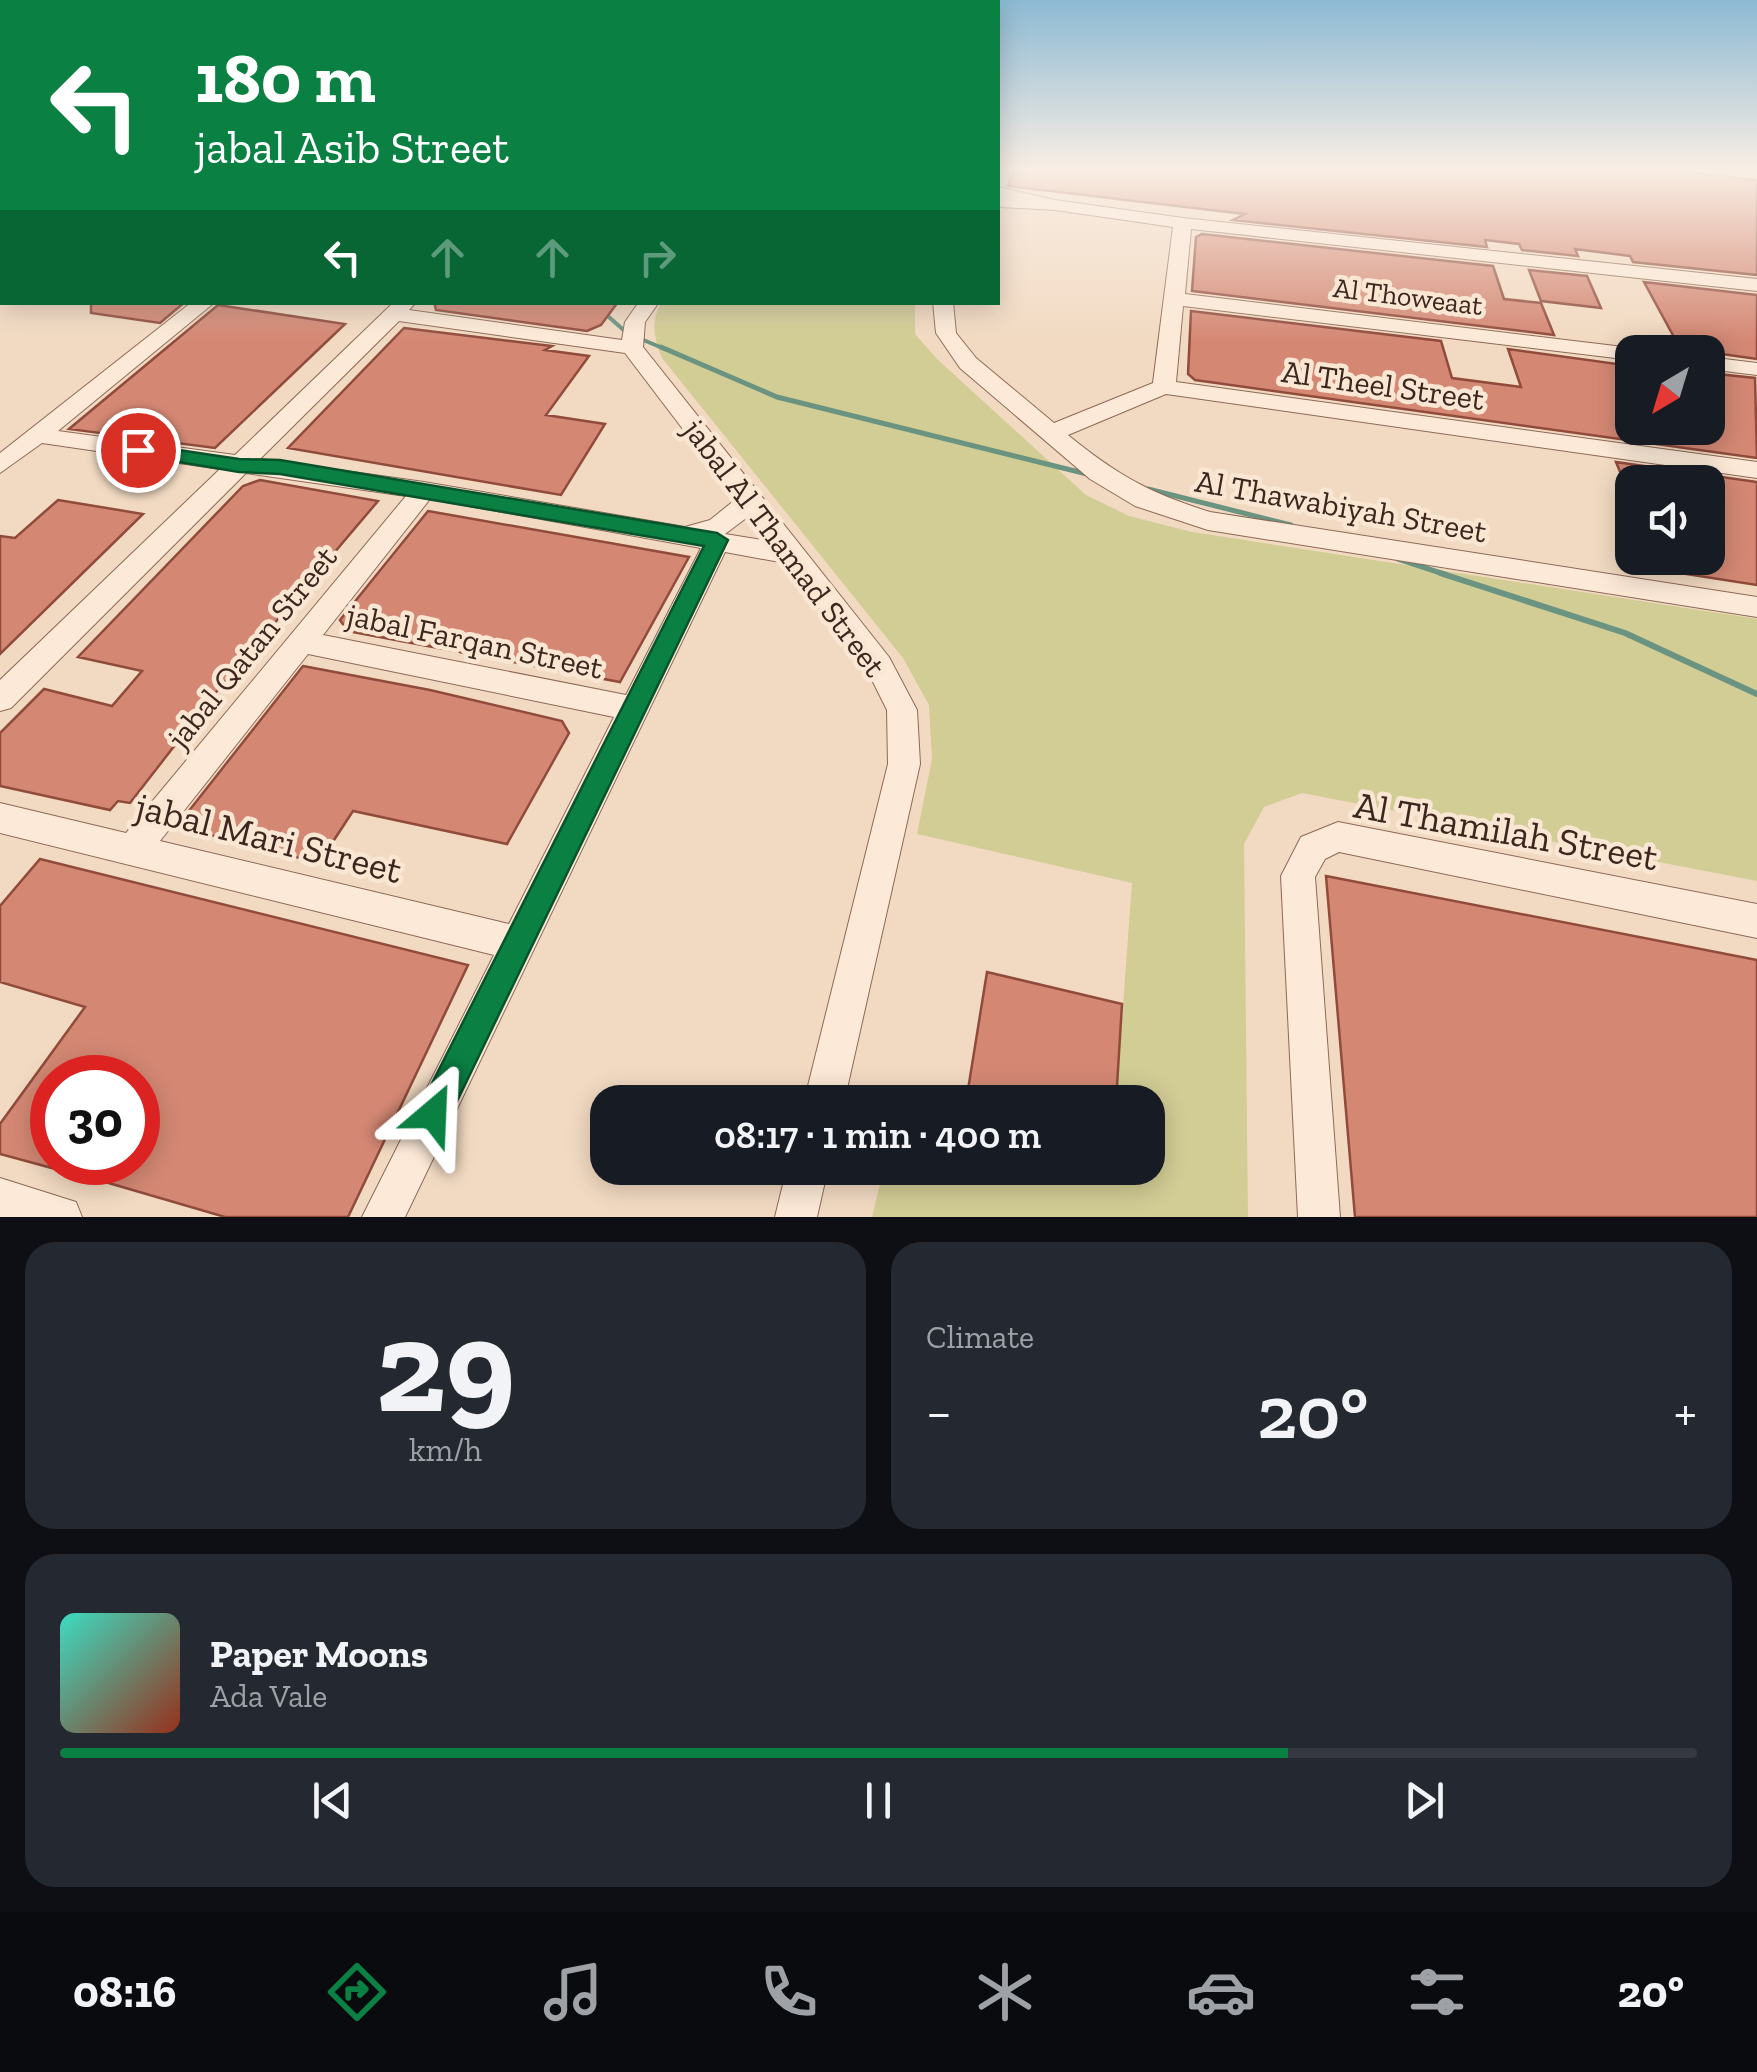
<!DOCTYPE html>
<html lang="en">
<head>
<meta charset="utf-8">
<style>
	:root { --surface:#171b24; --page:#242831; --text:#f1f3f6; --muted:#9ea1a6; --line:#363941; --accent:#0b8043 }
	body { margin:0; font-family:"Zilla Slab",serif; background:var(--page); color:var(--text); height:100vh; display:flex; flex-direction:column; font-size:38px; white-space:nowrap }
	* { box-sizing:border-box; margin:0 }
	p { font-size:32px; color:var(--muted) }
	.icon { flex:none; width:55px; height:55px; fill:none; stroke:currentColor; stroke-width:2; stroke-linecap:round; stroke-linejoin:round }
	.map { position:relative; height:1217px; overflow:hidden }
	.side { display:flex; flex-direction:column; gap:25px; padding:25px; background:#0d0f14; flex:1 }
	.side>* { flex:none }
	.banner { position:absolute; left:0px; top:0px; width:1000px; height:305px; box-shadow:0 5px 25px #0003; background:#0b8043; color:#fff; overflow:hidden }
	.needle { width:65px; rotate:218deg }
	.tools { position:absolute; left:1615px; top:335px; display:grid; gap:20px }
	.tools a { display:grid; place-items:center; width:110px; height:110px; border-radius:20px; background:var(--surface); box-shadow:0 5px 25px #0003; font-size:50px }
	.speed { position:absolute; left:30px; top:1055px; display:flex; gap:20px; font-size:50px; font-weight:700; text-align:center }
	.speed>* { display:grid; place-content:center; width:130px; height:130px; border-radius:50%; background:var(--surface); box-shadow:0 5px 25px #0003; line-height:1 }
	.speed .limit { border:15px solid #d22; background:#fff; color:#111 }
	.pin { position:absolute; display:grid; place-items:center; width:85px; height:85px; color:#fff; margin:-42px; border:5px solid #fff; border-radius:50%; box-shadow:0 2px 10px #0007 }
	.me { position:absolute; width:110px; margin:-55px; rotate:26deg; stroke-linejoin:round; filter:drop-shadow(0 0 8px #0008) }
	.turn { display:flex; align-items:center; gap:35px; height:210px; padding:0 30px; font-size:45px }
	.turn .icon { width:130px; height:130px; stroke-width:2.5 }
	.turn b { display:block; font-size:70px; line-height:85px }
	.lanes { display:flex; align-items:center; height:95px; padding:0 30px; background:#0003; justify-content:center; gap:50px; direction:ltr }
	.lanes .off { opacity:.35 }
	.big { font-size:75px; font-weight:600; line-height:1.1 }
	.side .card { flex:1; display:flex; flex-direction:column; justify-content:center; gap:15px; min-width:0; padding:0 35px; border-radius:30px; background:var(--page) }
	.side .dial { align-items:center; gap:0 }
	.dial b { font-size:130px; line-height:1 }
	.song { display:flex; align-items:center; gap:30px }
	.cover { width:120px; height:120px; border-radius:15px; background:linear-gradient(135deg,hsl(170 70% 55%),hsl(10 70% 35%)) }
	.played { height:10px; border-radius:5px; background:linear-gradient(90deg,var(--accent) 75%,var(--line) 75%) }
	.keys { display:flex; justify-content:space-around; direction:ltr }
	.heat { display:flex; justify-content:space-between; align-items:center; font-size:55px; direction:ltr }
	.side .tiles { flex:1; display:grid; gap:25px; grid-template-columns:1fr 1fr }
	.card:last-child { grid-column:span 2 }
	.trip { position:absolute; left:590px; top:1085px; width:575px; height:100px; border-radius:30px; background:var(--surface); box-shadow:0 5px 25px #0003; font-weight:600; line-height:100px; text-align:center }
	.menu { display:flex; height:160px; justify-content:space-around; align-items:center; background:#090b0e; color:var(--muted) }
	.menu .icon { width:70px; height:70px }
	.menu .active { color:var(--accent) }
	.menu b { font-size:45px; color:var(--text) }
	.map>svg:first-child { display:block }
</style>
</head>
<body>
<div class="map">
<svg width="1757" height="1217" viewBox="0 0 1757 1217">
	<rect width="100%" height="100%" fill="#f2dac2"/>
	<path fill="#d2cc95" d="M662 302 915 303V334L937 359 1086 495 1129 516 1192 532 1757 619V881L1302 793 1264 807 1244 844 1248 1217H872L884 1168H1148V1102H1116L1132 883 917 834 932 759 929 705 903 658 662 358C654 338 650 321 662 302Z"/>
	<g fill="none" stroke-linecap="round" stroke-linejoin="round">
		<path stroke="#6a9481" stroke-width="4" d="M601 310 627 333 667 350"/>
		<path stroke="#6a9481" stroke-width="5" d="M661 347 777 397 1087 474
			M1148 489 1291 525
			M1398 559 1447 575"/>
		<path stroke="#6a9481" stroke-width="6" d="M1440 573 1625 633 1757 694"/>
	</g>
	<path fill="#d48874" stroke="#904b3b" stroke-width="2.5" d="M1014 170H1668L1757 180V275L1633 262 1630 256 1575 249 1578 256 1522 250 1519 244 1485 240 1487 247 1233 220 1245 214 1008 186Z
		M1202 234 1493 266 1504 299 1541 303 1554 335 1192 291 1196 237Z
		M1529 270 1587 276 1601 308 1541 301Z
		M1644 282 1757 295V359L1680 348Z
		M91 302H185L160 323 91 313Z
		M434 302H618L601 325 587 331 436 310Z
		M218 305 345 324 215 448 69 429Z
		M1191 311 1441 341 1452 378 1521 387 1508 349 1632 366V428H1718L1708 408V373L1755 378 1757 458 1195 380 1188 374Z
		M404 328 552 346 545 350 589 356 546 415 605 424 561 495 288 448Z
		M1616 462 1757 482V585L1641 567 1642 558H1708V482H1632V500Z
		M260 480 378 501 217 691 130 803 118 801 110 810 0 786V733L44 689 112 706 142 671 78 657 243 486Z
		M58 500 143 514 0 654V536L15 538Z
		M428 511 689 557 620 682 348 631 340 620Z
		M303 666 430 690 562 721 569 733 507 844 353 811 319 863 177 826Z
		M40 859 468 965 348 1217H225L54 1167 55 1162H138V1078H52V1168L0 1154V1124L85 1007 0 982V906Z
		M1326 876 1757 960V1217H1355Z
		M987 972 1122 1004 1116 1102H966Z"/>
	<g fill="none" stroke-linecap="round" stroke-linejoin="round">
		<defs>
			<path id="minor" d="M998 187 1055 200 1183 218 1757 279V291L1191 229 1185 294 1632 348 1642 352H1632V360L1183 306 1176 382 1757 462V478L1166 394 1068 435C1117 475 1149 493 1210 512L1757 597V617L1208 530 1135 506 1090 479 960 368 936 333 933 302H953L956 333 976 358 1054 423 1153 383 1173 227 1055 210 1000 207Z
				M0 219H2V229H0Z
				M2 239V251L0 252V240Z
				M2 260V273L0 274V261Z
				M192 302H215L58 431 235 455 394 302H416L409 310 622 340 625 322 639 302H659L645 322 643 347 889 657 917 710 920 764 844 1102H804L888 764 887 710 868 672 785 563 725 552 405 1217H362L494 955 0 833V803L126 833 406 496 246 473 11 708 0 711V680L220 469 42 443 0 473V453ZM399 321 625 353 736 499 710 520 685 527 424 482 260 459ZM430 499 701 548 626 695 323 635ZM749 516 768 541 725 534ZM308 654 614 717 509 924 160 841Z
				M1708 357 1757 363V375L1708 369Z
				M1338 822 1757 904V938L1339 852 1325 859 1315 877 1340 1217H1298L1281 876 1301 837Z
				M787 1168H828L817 1217H775Z
				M0 1178 76 1202 82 1217H0Z"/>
		</defs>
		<use href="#minor" stroke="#8e6957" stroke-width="2"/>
		<use href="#minor" fill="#fce9d7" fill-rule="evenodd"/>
	</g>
	<linearGradient id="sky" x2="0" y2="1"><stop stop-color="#8dbad4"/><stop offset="0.5" stop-color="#f9eee4"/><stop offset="1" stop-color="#f9eee4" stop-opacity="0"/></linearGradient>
	<rect width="1757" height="341" fill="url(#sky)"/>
	<path fill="#0b8043" stroke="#07532c" stroke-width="2.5" d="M138 444 239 459 280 460 717 533 728 540 445 1126 433 1131 422 1126 417 1114 422 1103 704 546 280 474 239 472 131 454V446Z"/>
	<g text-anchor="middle" stroke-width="9" stroke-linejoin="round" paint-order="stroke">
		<g font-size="28" fill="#3d261d" stroke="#f9e6d3">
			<text transform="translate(1408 296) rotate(7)" y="10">Al Thoweaat</text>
		</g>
		<g font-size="32" fill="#3d261d" stroke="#f9e6d3">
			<text transform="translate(1383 385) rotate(8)" y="11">Al Theel Street</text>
			<text transform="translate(1341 506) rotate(10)" y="11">Al Thawabiyah Street</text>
			<text transform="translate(785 548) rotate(53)" y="11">jabal Al Thamad Street</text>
			<text transform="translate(475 641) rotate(12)" y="11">jabal Farqan Street</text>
			<text transform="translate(252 647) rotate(-51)" y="11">jabal Qatan Street</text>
		</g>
		<g font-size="38" fill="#3d261d" stroke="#f9e6d3">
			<text transform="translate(1506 831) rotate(10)" y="13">Al Thamilah Street</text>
			<text transform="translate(269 838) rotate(14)" y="13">jabal Mari Street</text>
		</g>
	</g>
</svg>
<div class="tools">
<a><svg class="needle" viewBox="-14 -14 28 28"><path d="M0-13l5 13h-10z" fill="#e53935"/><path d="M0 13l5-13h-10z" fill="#9ea1a6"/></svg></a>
<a><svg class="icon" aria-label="sound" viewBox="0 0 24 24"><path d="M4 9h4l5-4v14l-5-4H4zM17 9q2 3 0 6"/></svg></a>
</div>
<div class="speed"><div class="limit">30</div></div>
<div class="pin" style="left:138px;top:450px;background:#d93025"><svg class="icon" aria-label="arrive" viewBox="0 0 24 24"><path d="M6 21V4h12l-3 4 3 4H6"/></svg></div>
<svg class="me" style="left:433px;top:1114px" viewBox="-20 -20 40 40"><path d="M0-17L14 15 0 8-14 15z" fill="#0b8043" stroke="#fff" stroke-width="4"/></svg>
<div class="trip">08:17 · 1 min · 400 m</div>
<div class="banner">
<div class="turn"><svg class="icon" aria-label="left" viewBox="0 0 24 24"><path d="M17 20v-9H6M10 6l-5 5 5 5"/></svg><div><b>180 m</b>jabal Asib Street</div></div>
<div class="lanes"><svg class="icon" aria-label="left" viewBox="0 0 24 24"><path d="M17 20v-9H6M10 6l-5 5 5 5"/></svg><svg class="icon off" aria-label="ahead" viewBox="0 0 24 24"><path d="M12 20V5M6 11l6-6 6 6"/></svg><svg class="icon off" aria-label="ahead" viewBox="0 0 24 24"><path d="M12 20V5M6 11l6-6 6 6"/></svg><svg class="icon off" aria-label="right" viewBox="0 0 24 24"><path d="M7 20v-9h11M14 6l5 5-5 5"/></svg></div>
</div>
</div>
<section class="side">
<div class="tiles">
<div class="card dial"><b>29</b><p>km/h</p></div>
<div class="card"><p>Climate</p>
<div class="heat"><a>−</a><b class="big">20°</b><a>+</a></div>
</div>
<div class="card">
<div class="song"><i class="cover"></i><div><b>Paper Moons</b><p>Ada Vale</p></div></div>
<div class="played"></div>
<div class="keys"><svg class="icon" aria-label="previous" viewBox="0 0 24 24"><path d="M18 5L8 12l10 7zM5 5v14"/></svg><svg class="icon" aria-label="pause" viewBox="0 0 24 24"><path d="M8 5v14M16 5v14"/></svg><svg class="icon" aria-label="next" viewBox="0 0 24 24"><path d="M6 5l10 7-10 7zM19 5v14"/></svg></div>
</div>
</div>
</section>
<nav class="menu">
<b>08:16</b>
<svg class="icon active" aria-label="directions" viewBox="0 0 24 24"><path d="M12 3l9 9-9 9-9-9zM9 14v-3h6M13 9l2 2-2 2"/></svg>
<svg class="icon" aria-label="music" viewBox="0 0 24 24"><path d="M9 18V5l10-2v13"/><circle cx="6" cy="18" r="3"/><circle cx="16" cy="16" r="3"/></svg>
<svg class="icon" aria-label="phone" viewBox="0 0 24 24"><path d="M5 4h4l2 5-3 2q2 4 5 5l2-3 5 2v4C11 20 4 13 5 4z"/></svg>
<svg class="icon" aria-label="climate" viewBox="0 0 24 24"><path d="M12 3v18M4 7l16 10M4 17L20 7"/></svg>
<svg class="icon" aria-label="car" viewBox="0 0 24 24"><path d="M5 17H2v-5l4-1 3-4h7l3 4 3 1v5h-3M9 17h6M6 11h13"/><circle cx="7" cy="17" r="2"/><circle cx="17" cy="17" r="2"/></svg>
<svg class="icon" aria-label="filters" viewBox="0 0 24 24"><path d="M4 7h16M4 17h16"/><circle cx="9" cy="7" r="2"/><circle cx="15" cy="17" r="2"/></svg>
<b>20°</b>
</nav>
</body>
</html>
